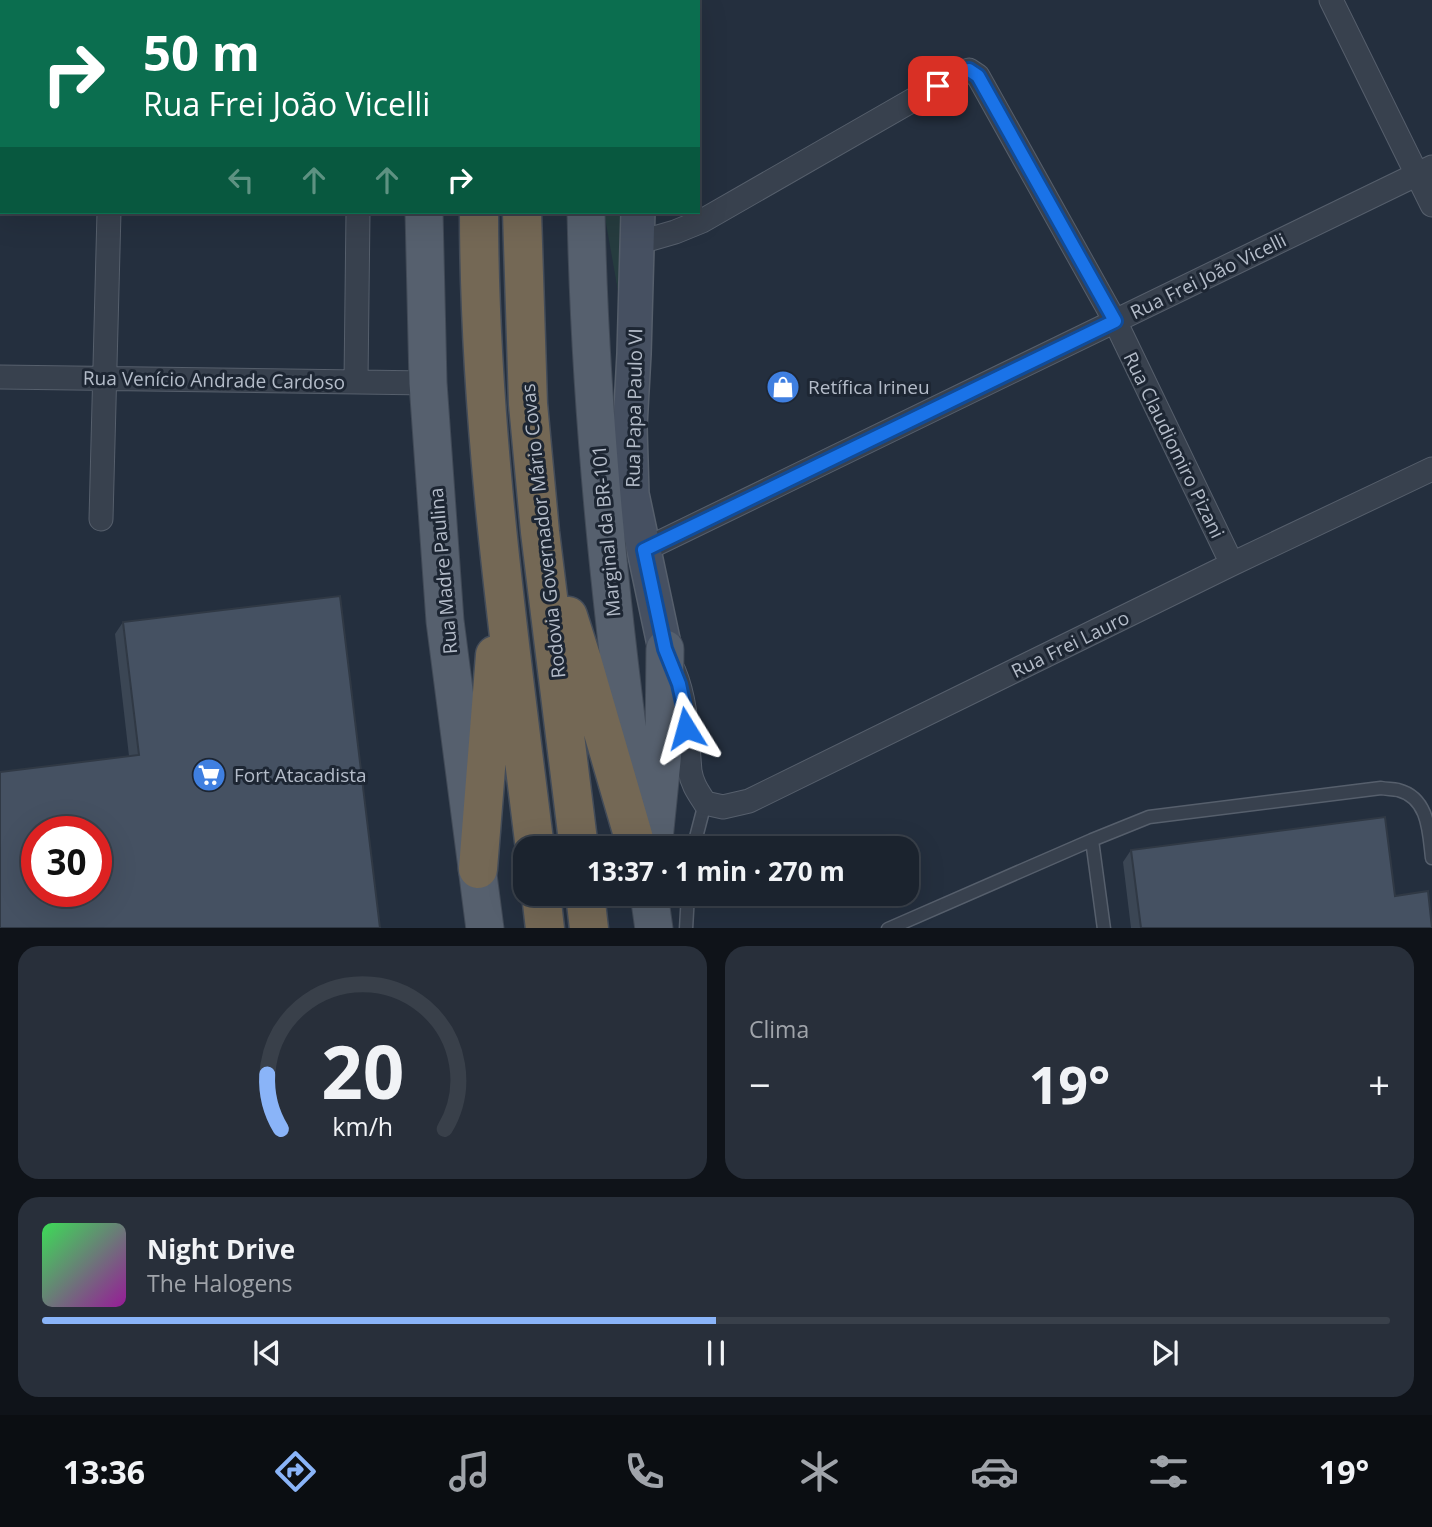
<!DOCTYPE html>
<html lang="pt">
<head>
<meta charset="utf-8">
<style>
	:root { --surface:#1b232e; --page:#282f3a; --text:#f1f3f6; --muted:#a0a4aa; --line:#39404a; --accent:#8ab4f8 }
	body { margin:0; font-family:"Open Sans",sans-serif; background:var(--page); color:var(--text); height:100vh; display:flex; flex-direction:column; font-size:26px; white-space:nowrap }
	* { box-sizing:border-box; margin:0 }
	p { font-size:23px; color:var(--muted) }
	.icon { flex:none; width:38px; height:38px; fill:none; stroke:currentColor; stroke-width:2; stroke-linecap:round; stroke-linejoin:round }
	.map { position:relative; height:928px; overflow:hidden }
	.side { display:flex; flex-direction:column; gap:18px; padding:18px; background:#0f1319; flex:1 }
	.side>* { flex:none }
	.guide { position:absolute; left:0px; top:0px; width:700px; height:214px; box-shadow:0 7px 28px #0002,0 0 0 2px var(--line); background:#0b6e4f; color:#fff; overflow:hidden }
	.speed { position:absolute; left:21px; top:816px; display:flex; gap:14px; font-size:35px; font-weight:700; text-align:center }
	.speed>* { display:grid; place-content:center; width:91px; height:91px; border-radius:50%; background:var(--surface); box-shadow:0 7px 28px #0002,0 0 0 2px var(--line); line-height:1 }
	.speed .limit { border:10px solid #d22; background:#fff; color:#111 }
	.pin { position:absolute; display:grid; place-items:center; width:60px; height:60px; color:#fff; margin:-30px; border-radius:14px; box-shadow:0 4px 10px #0006 }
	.me { position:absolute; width:77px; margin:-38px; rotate:352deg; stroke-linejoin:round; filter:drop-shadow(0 0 5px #0008) }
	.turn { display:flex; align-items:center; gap:24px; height:147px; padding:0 28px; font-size:32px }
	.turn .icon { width:91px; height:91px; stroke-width:2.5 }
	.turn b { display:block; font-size:49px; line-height:60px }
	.lanes { display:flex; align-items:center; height:66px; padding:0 28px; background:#0003; justify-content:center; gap:35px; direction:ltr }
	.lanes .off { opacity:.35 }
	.big { font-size:52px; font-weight:700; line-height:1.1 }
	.side .tile { flex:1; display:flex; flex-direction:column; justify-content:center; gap:10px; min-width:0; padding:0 24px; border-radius:21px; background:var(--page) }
	.side .dial { align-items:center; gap:0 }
	.dial svg { height:182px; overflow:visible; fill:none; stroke:var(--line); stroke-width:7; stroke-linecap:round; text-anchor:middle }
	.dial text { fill:var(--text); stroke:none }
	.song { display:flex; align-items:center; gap:21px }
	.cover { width:84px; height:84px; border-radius:10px; background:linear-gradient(135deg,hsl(130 70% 55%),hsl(300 70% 35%)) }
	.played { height:7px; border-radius:4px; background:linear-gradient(90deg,var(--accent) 50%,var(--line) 50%) }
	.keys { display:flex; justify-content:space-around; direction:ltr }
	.heat { display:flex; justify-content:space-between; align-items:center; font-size:38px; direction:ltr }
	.side .tiles { flex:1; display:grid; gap:18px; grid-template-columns:1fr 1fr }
	.tile:last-child { grid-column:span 2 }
	.trip { position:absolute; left:513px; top:836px; width:406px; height:70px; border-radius:21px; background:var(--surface); box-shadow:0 7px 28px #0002,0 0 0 2px var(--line); font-weight:700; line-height:70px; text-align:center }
	.menu { display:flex; height:112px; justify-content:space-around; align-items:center; background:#0b0e12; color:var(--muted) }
	.menu .icon { width:49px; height:49px }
	.menu .current { color:var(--accent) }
	.menu b { font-size:32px; color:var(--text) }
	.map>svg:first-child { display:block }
</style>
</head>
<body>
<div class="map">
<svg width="1432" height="929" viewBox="0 0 1432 929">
	<rect width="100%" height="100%" fill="#242f3e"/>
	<path fill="#263c3f" d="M604 212H631L627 342Z"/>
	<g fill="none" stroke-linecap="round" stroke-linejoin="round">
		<defs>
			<path id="lane" d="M1092 840 1104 929
				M693 849 705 803
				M686 929 688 894
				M888 929 1092 840 1149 817 1381 788C1386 789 1393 789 1398 790 1429 798 1429 832 1432 858"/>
			<path id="street" d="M1331 0 1432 205
				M115 2V0
				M361 2V0
				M637 243 675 232 702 221 960 73 969 70 978 76 1115 321 1232 564
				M0 377 428 383
				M356 382 358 212
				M101 519 109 212
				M644 550 1432 167
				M674 671C687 702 687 737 690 771 692 784 698 792 705 803L723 807 749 801 1232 564 1432 469"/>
			<path id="secondary" d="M644 2V0
				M638 212 634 354 630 427 632 494 665 649"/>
			<path id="primary" d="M428 2V0
				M590 2V0
				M424 212 428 383 445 621 485 929
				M586 212C590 412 611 611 638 810
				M653 849 664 741 665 649
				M649 894 654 929"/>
			<path id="highway" d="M484 2V0
				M527 2V0
				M479 212C479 425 509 637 535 849
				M522 212 528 404 540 532 579 849
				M568 616 582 660 637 849
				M478 869 495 655
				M541 894 545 929
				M585 894 589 929"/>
		</defs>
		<use href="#lane" stroke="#565f6c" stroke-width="15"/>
		<use href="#street" stroke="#565f6c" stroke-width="25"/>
		<use href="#secondary" stroke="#565f6c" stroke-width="36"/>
		<use href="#primary" stroke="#414a57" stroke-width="39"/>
		<use href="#highway" stroke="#434c59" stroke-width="41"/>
		<use href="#lane" stroke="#38414e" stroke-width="12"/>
		<use href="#street" stroke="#38414e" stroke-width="23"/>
		<use href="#secondary" stroke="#465061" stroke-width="33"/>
		<use href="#primary" stroke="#56606e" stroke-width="37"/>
		<use href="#highway" stroke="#746855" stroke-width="38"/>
	</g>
	<path fill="#3b4654" d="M123 622 380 928 129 756 115 634Z
		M1131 850 1395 896 1432 928H1131L1123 862Z"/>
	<path fill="#455162" stroke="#303945" stroke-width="2" fill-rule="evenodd" d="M340 596 380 928H0V772L139 755 123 622ZM37 831H96V891H37Z
		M1385 817 1395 896 1428 891 1432 928H1141L1131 850Z"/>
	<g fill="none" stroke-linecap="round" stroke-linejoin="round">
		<defs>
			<path id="route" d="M686 728 684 707 679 684 665 649 644 550 1115 321 978 76 969 70 960 73 938 86"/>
		</defs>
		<use href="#route" stroke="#114b97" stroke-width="18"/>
		<use href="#route" stroke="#1a73e8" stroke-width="12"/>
	</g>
	<defs>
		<symbol id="shop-disc" viewBox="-11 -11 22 22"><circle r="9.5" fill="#3f7fe0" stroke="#1d2633"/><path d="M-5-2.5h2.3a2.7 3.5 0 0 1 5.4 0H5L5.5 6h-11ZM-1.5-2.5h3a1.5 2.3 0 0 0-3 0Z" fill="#fff"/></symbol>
		<symbol id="supermarket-disc" viewBox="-11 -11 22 22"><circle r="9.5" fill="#3f7fe0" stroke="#1d2633"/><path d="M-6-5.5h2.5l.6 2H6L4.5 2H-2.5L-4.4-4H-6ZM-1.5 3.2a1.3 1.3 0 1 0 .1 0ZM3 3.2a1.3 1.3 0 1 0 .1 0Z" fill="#fff"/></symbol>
	</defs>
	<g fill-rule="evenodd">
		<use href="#shop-disc" x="764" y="368" width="38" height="38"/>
		<use href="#supermarket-disc" x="190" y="756" width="38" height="38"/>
	</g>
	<g text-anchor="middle" stroke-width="6" stroke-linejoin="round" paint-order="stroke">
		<g font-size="19" fill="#b4bcc9" stroke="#1d2633">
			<text transform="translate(1208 276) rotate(-26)" y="7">Rua Frei João Vicelli</text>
			<text transform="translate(214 380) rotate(1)" y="7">Rua Venício Andrade Cardoso</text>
			<text transform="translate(634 408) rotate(-89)" y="7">Rua Papa Paulo VI</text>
			<text transform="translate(1174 445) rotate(64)" y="7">Rua Claudiomiro Pizani</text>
			<text transform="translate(543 531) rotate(-96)" y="7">Rodovia Governador Mário Covas</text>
			<text transform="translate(606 531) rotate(-95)" y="7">Marginal da BR-101</text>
			<text transform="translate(443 571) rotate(-95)" y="7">Rua Madre Paulina</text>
			<text transform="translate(1070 644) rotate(-26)" y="7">Rua Frei Lauro</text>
		</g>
		<g font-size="19" fill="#b4bcc9" stroke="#1d2633" text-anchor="start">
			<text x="808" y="394">Retífica Irineu</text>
			<text x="234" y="782">Fort Atacadista</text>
		</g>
	</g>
</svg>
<div class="speed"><div class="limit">30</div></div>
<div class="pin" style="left:938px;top:86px;background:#d93025"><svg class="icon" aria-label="arrive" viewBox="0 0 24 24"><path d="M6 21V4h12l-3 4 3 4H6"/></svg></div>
<svg class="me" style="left:686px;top:728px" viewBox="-20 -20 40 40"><path d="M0-17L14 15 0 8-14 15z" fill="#1a73e8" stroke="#fff" stroke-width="4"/></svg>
<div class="trip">13:37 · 1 min · 270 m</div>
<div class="guide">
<div class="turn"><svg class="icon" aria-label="right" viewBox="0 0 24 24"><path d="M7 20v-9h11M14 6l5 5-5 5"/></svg><div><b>50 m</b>Rua Frei João Vicelli</div></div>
<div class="lanes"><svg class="icon off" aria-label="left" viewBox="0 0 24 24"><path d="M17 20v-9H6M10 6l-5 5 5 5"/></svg><svg class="icon off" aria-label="ahead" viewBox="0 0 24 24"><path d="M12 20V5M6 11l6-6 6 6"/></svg><svg class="icon off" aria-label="ahead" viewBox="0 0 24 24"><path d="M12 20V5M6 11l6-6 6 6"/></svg><svg class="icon" aria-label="right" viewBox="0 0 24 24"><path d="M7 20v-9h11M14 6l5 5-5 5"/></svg></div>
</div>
</div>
<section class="side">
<div class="tiles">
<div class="tile dial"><svg viewBox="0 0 100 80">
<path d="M14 69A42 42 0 1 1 86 69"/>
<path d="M14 69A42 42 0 0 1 8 45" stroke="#8ab4f8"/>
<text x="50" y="56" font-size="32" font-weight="700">20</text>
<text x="50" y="72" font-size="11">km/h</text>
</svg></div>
<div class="tile"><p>Clima</p>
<div class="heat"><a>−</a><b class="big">19°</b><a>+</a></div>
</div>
<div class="tile">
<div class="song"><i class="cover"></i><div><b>Night Drive</b><p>The Halogens</p></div></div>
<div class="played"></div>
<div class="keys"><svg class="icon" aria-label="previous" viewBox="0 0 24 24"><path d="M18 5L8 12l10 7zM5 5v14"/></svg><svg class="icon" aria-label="pause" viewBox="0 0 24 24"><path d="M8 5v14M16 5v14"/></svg><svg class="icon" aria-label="next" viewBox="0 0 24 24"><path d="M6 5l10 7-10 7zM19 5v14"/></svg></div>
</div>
</div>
</section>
<nav class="menu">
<b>13:36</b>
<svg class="icon current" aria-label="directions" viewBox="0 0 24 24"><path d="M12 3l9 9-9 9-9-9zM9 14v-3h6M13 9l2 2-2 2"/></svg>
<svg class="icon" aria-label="music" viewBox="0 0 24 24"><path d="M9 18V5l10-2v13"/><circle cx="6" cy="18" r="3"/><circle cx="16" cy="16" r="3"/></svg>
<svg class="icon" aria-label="phone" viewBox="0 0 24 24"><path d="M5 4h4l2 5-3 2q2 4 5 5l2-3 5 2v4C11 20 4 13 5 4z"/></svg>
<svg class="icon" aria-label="climate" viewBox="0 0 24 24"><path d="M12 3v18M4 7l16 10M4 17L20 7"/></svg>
<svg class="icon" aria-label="car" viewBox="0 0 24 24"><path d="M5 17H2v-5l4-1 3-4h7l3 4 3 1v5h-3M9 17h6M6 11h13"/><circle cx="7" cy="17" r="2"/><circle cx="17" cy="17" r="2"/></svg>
<svg class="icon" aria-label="filters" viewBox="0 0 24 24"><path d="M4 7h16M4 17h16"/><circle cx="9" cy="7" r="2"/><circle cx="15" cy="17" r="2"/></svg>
<b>19°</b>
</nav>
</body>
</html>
